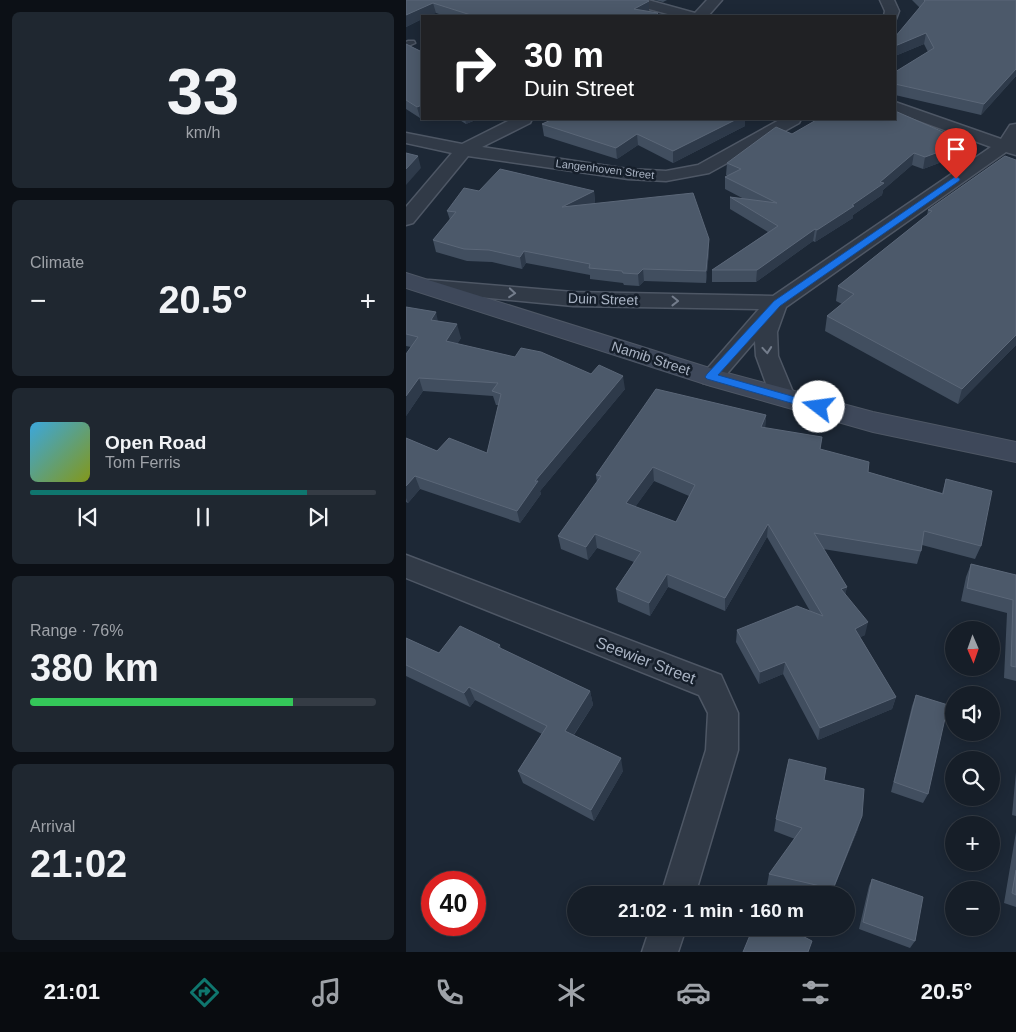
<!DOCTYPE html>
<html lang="en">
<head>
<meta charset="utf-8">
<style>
	:root { --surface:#161e28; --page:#1f2730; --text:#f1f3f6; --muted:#9ea2a8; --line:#353c45; --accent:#0f766e }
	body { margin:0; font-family:Arial,sans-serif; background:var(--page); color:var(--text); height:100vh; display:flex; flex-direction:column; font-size:19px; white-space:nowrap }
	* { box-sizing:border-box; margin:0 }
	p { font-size:16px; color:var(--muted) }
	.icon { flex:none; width:28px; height:28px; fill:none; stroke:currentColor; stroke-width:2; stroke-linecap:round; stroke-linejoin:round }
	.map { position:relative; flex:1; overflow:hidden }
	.details { display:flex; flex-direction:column; gap:12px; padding:12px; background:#0c1016; width:406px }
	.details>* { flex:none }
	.hud { position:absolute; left:15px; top:15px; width:475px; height:105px; border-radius:0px; box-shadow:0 2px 12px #0003,0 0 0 1px var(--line); background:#202124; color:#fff; overflow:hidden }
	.needle { width:32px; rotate:178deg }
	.tools { position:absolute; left:539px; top:621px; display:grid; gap:10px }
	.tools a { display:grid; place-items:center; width:55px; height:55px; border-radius:50%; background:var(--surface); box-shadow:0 2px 12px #0003,0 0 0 1px var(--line); font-size:25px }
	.speed { position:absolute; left:15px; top:871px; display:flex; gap:10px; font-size:25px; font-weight:700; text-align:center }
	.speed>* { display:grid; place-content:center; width:65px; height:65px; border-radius:50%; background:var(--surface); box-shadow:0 2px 12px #0003,0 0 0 1px var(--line); line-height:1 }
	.speed .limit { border:8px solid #d22; background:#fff; color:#111 }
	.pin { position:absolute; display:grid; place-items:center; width:42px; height:42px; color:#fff; margin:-51px -21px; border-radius:50% 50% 50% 0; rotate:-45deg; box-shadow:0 0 5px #0007 }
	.pin .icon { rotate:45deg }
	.me { position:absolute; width:55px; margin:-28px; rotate:285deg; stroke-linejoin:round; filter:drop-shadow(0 0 4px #0008) }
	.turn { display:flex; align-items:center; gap:18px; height:105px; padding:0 20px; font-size:22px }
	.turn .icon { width:65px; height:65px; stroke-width:2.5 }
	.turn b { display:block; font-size:35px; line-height:42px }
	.big { font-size:38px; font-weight:600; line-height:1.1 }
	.details .tile { flex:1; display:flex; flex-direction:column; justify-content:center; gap:8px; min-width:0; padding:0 18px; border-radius:8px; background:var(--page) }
	.details .dial { align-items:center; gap:0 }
	.dial b { font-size:65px; line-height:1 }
	.song { display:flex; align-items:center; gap:15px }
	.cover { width:60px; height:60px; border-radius:8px; background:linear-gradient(135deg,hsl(200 70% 55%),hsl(70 70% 35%)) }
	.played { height:5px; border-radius:2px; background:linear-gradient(90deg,var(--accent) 80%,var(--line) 80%) }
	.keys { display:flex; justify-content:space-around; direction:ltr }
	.heat { display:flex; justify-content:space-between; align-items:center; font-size:28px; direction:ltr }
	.charge { height:8px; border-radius:4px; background:linear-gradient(90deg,#34c759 76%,var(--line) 0) }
	.trip { position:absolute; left:161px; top:886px; width:288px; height:50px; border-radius:25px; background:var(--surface); box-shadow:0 2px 12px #0003,0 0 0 1px var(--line); font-weight:600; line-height:50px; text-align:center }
	.menu { display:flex; height:80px; justify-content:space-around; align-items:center; background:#090c10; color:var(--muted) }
	.menu .icon { width:35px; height:35px }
	.menu .active { color:var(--accent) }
	.menu b { font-size:22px; color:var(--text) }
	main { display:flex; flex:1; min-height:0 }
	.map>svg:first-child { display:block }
</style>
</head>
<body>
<main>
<section class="details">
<div class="tile dial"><b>33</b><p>km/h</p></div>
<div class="tile"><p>Climate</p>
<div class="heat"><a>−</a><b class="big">20.5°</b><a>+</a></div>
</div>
<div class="tile">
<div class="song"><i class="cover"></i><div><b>Open Road</b><p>Tom Ferris</p></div></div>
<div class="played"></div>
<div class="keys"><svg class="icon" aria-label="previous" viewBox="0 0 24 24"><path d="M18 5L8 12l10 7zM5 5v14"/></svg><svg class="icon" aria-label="pause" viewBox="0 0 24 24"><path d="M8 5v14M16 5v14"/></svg><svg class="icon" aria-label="next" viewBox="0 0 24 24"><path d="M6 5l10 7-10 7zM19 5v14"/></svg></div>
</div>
<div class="tile"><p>Range · 76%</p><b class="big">380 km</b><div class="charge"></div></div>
<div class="tile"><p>Arrival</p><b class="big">21:02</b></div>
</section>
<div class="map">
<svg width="610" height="952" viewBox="0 0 610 952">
	<rect width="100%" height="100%" fill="#1d2836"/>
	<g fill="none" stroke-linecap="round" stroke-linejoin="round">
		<defs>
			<path id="lane" d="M2 41H8L9 43 0 47V42Z"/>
			<path id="street" d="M219 0H242L289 13 301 0H316L302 16H269L221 3Z
				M474 0H488L493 11 490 19 489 16H478L479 11Z
				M489 102 595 139 604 125 610 124V155L600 152 380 307 371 332 372 356 389 397 385 403 377 405 369 403 365 397 350 356 349 341 313 383 305 385 297 383 294 377 353 309 167 306 23 292 16 291 13 286 16 281 23 280 167 292 367 296 585 147 489 112Z
				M106 119H126L124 123 76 147 222 169 260 171 292 165 375 119H395L393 123 303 173 260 181 222 179 62 156 7 223 0 225V207L46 153 0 143V133L56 144Z
				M0 555 315 675 332 713V750L289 895H255L300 750 302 713 293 695 0 578Z
				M244 928H280L272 952H236Z"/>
			<path id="secondary" d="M0 273 310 370 467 412 610 442V462L467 432 305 386 0 288Z"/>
		</defs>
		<use href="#lane" stroke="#4e5765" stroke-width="3"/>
		<use href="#street" stroke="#4e5765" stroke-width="3"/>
		<use href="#secondary" stroke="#4e5765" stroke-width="2"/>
		<use href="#lane" fill="#313a47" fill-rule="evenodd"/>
		<use href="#street" fill="#313a47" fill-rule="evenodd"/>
		<use href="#secondary" fill="#3e485a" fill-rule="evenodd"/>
	</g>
	<path fill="#414e5f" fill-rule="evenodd" d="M0 0 243 11H242L252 13V16H39L30 13 16 16V19L0 27Z
		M249 0H261L257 2Z
		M506 0H610V76L575 115 489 95V72L522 52 518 44 489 56V37L514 8Z
		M0 44 16 52V117L14 118 0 109Z
		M52 119H72L60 124Z
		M147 119H339V126L267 163 232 145 211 159 138 136 136 124Z
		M386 134 557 154 517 169 506 165 477 190 476 195 447 215V218L409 242 407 241 350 282H306V270L362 232 324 209V197L338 199 319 189V177L322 176 320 175 321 163Z
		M599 156 610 345 552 404 419 331 421 316 436 304 430 301 432 286 521 215 522 210Z
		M73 191H188L189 203 187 204 303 239V251L300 283 238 281 233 286 218 285 217 283 184 279V275L120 263 116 269 86 262 61 261 30 252 27 240 44 220 41 211Z
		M0 307 32 321 55 338 51 344 219 389 134 491 135 494 114 523 14 489 2 503 0 502V438L31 451 81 453 93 405H90L87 396 17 391 0 416 5 347 0 346Z
		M360 415 359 428 416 437 414 449 462 472 536 493 540 479 575 546 569 559 516 545 515 551 511 564 417 549 441 587 439 594 459 635 454 637 490 697 486 709 412 740 377 674 353 684 330 642 331 630 404 611 361 537 319 611 262 587 244 616 212 602 210 589 228 562 191 548 182 560 155 549 152 536 191 483 190 475ZM248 481 283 496 270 522 229 507Z
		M565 564 610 575V681L598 678 601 613 555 601 560 577Z
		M0 638 33 653 94 645 95 649 184 691 187 705 168 735 217 771 188 821 117 783 112 771 136 734 69 700 64 707 0 676Z
		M510 695 522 794 517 803 485 792 506 706Z
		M610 772V816L606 815Z
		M418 780 452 829 425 895H405L361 885 363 874 389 839 368 831 370 819Z
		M610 832V907L598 903Z
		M466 879 509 941 504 948 453 929 463 886Z"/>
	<path fill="#2e3a4a" d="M243 1V11L234 16 228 9Z
		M27 3 30 13 23 16H16V19L0 27V15Z
		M520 33 518 44 489 56V46Z
		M610 69V76L575 115 578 104Z
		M16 105V117L14 118 11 107Z
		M59 119H72L60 124Z
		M328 119H339V126L267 163V151Z
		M231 134 232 145 211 159 210 148Z
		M560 142 557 154 517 169 519 157Z
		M508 153 506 165 477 190 476 195 447 215V218L409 242 411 230 446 205Z
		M12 156 15 168 0 185V169Z
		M188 191 189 203 158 219 156 207Z
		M409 229 407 241 350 282 351 270Z
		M303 239V251L300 283V271Z
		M118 251 120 263 116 269 114 257Z
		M237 269 238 281 233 286 232 274Z
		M30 312 33 326 25 320Z
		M51 324 55 338 44 355 40 341Z
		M610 335V345L552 404 556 389Z
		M217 376 219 389 134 491 135 494 114 523 111 511 129 481Z
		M13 378 17 391 0 416V396Z
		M360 415 359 429 355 427Z
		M247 467 248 481 222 517 220 503Z
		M9 476 14 489 2 503 0 498V486Z
		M362 524 361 537 319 611V598Z
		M189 534 191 548 182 560 180 547Z
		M261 574 262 587 244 616 243 603Z
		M441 587 438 600 435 589Z
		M462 622 459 635 446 642 449 629Z
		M379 662 377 674 353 684 354 672Z
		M63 687 69 700 64 707 58 693Z
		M184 691 187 705 162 743 159 731Z
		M490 697 486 709 412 740 414 728Z
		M215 758 217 771 188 821 185 810Z
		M456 816 452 829 425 895 427 889Z"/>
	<path fill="#4c596a" stroke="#5b6778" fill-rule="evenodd" d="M0 0H241L243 1 228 9 252 13 249 16H68L27 3 0 15Z
		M518 0H610V69L578 104 489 84V72L528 48 520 33 489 46V37L519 1Z
		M0 44 16 52V105L11 107 0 100Z
		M489 111 560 142 519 157 508 153 474 182 478 183 446 205 448 206 411 230 409 229 351 270H306L372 226 324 197 371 203 319 177 335 169 321 163 370 127 386 134 412 119H489Z
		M147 119H331L267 151 231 134 210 148 136 124Z
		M0 153 12 156 0 169Z
		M599 156 610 160V335L556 389 421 316 448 294 432 286 526 211 522 210Z
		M94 169 188 191 156 207 287 193 303 239 300 271 237 269 232 274 217 273 216 271 183 268 184 264 118 251 114 257 83 250 58 249 27 240 50 212 41 211 58 188 73 191Z
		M0 307 30 312 25 320 51 324 40 341 109 357 115 348 135 352 185 374 193 365 217 376 129 481H132L111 511 9 476 0 486V438L31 451 43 438 81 453 95 394 86 391 92 383 13 378 0 396V354L12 337 0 334Z
		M250 389 360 415 355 427 416 437 414 449 463 462 462 472 537 494 540 479 586 491 575 546 518 531 515 551 408 533 441 587 435 589 462 622 449 629 490 697 414 728 379 662 354 672 331 630 391 606 417 616 362 524 319 598 261 574 243 603 210 589 235 552 189 534 180 547 152 536 195 476 190 475ZM247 467 289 485 270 522 220 503Z
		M565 564 610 575V667L605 666 607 600 561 588Z
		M54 626 94 645 92 647 184 691 159 731 215 758 185 810 112 771 141 726 63 687 58 693 0 665V638L33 653Z
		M510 695 542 705 522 794 488 782Z
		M383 759 420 768 418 780 458 789 456 816 427 889 363 874 396 828 370 819Z
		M610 870V895L606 893Z
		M466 879 517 897 509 941 457 922Z
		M347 928H381L406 941 402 952H337Z"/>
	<defs><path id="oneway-chevron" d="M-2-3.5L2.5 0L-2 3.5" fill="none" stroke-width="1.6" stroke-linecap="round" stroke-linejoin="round" transform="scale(1.25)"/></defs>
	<g stroke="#747d8c">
		<use href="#oneway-chevron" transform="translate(106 293) rotate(5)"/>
		<use href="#oneway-chevron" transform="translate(269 301) rotate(1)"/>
		<use href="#oneway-chevron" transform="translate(361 350) rotate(85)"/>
	</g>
	<path fill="#1a73e8" stroke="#114b97" d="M550 176 554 179 553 181 374 306 312 375 417 405 418 407 417 410 413 411 301 379 299 377 301 374 368 301Z"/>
	<g text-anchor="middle" stroke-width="5" stroke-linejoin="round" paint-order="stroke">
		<g font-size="11" fill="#aab4c4" stroke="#161f2b">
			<text transform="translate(199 169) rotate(7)" y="4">Langenhoven Street</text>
		</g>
		<g font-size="14" fill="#aab4c4" stroke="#161f2b">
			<text transform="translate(197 299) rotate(2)" y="5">Duin Street</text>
			<text transform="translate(245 358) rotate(18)" y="5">Namib Street</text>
		</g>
		<g font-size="16" fill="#aab4c4" stroke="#161f2b">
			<text transform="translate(240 660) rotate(21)" y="6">Seewier Street</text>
		</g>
	</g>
</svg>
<div class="tools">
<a><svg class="needle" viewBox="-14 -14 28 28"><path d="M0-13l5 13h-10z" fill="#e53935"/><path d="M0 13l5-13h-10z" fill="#9ea2a8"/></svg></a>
<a><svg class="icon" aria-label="sound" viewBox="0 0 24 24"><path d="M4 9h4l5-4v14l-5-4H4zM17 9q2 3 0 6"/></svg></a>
<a><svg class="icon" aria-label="search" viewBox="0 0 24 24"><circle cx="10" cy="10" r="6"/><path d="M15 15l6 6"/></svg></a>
<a>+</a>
<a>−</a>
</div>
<div class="speed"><div class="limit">40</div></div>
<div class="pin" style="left:550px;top:179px;background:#d93025"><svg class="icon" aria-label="arrive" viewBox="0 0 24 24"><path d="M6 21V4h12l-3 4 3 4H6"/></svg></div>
<svg class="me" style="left:413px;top:407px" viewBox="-20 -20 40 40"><circle r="19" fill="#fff"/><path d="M0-13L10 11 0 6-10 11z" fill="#1a73e8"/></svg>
<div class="trip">21:02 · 1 min · 160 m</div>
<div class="hud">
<div class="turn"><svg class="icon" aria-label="right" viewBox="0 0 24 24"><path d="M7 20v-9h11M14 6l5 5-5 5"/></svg><div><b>30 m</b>Duin Street</div></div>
</div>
</div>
</main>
<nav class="menu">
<b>21:01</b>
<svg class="icon active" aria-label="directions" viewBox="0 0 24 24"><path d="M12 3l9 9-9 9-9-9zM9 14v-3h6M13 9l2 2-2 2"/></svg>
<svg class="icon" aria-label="music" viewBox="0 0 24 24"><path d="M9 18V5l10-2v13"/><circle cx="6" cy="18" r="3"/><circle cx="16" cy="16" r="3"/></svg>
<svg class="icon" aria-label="phone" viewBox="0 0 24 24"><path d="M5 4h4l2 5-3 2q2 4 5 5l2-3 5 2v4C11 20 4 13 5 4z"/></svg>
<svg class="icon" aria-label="climate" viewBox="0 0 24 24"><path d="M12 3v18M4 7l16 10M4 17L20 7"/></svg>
<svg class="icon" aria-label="car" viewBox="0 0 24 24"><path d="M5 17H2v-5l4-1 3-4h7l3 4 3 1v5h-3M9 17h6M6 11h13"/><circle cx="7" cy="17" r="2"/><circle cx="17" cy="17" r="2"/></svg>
<svg class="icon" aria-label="filters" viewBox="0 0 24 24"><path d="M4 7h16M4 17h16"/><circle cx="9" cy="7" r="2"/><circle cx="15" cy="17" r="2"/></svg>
<b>20.5°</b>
</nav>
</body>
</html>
